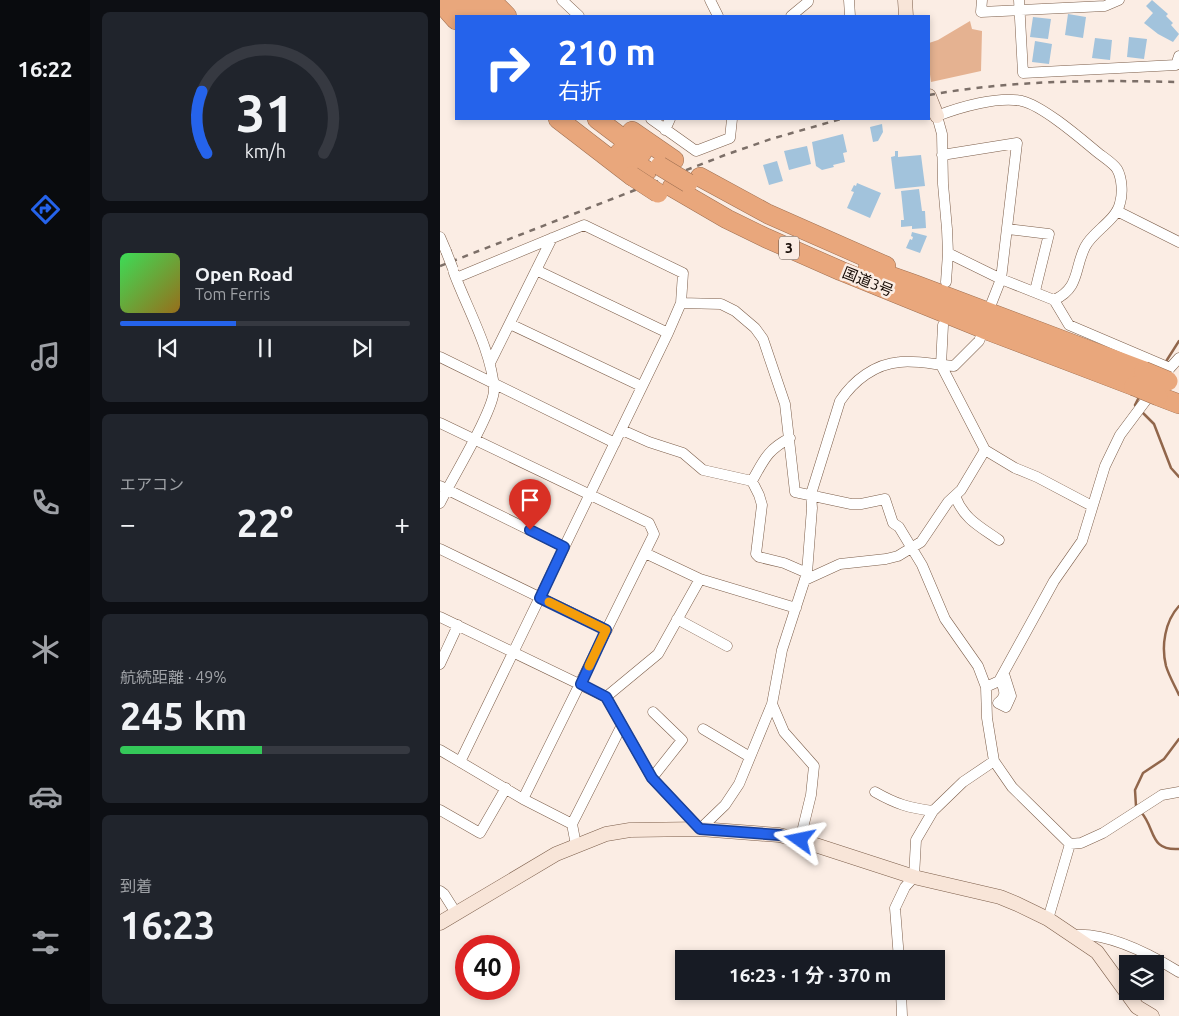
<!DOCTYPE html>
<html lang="ja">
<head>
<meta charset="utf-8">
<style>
	:root { --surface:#171b24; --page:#20242c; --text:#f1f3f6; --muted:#9ea1a6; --line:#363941; --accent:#2563eb }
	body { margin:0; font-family:Ubuntu,"Noto Sans JP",sans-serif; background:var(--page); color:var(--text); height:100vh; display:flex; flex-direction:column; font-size:19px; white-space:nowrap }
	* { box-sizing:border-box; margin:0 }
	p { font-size:16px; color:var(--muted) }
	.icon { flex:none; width:28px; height:28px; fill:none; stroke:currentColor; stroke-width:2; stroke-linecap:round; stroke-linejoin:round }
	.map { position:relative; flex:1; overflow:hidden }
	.panel { display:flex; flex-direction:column; gap:12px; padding:12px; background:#0d0f14; width:350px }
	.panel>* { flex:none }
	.hud { position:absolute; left:15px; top:15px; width:475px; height:105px; border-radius:0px; box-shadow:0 2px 8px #0003; background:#2563eb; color:#fff; overflow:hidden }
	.tools { position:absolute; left:679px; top:955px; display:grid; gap:10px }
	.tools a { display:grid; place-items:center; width:45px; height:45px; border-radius:0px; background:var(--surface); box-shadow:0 2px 8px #0003; font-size:25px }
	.speed { position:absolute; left:15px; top:935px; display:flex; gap:10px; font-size:25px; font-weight:700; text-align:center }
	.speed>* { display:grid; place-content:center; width:65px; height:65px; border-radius:50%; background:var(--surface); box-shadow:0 2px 8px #0003; line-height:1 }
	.speed .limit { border:8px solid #d22; background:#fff; color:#111 }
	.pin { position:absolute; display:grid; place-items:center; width:42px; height:42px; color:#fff; margin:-51px -21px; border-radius:50% 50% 50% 0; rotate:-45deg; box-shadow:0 0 5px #0007 }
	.pin .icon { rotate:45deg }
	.me { position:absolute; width:55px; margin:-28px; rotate:282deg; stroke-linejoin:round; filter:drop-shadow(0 0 4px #0008) }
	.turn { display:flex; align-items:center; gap:18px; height:105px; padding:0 20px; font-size:22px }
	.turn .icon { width:65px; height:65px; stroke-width:2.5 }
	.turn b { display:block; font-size:35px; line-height:42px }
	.big { font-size:38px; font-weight:700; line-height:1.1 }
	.panel .card { flex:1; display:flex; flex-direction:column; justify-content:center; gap:8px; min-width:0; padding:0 18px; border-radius:8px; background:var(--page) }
	.panel .dial { align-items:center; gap:0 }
	.dial svg { height:130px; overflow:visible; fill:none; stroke:var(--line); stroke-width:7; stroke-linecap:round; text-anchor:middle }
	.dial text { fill:var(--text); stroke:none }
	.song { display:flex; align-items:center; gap:15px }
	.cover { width:60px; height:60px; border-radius:8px; background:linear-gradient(135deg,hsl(130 70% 55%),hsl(40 70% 35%)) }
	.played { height:5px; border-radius:2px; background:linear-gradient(90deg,var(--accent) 40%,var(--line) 40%) }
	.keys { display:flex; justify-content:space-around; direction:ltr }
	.heat { display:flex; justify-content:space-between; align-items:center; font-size:28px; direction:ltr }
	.charge { height:8px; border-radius:4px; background:linear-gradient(90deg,#34c759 49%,var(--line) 0) }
	.trip { position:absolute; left:235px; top:950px; width:270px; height:50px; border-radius:0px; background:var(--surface); box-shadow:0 2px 8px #0003; font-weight:700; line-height:50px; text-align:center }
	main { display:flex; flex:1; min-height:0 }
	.dock { display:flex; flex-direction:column; width:90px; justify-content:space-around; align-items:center; background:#090b0e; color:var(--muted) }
	.dock .icon { width:35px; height:35px }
	.dock .on { color:var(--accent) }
	.dock b { font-size:22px; color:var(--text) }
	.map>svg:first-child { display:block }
</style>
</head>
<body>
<main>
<nav class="dock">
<b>16:22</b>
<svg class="icon on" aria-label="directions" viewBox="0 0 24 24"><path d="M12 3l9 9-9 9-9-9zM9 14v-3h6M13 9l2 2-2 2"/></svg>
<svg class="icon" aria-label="music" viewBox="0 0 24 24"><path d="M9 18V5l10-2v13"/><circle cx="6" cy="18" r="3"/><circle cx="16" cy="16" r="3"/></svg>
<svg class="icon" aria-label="phone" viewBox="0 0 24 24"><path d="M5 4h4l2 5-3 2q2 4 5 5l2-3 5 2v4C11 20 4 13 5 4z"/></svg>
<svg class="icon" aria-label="climate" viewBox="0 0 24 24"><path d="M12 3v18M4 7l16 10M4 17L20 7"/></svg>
<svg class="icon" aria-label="car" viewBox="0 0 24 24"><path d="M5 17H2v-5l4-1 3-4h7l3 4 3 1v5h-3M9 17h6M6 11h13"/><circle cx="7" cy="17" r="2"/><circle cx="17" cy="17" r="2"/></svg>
<svg class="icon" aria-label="filters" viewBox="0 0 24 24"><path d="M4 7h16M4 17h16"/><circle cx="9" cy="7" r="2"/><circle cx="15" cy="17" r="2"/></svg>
</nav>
<section class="panel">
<div class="card dial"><svg viewBox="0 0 100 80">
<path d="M14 69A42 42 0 1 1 86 69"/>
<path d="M14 69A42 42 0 0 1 11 31" stroke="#2563eb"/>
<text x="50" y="56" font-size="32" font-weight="700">31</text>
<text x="50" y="72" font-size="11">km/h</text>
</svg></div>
<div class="card">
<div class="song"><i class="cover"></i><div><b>Open Road</b><p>Tom Ferris</p></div></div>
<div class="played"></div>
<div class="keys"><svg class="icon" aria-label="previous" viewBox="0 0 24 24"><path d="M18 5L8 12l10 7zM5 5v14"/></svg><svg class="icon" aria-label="pause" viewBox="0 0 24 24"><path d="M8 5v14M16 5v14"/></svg><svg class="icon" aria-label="next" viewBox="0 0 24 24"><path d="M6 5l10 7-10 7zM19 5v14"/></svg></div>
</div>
<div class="card"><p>エアコン</p>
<div class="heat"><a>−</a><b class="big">22°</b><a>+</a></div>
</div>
<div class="card"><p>航続距離 · 49%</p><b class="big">245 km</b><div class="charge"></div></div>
<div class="card"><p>到着</p><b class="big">16:23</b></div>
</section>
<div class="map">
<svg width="739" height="1016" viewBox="0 0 739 1016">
	<rect width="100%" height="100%" fill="#fbede4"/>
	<path fill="#e5b291" d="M530 21 532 29 542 31 541 71 491 82 489 67V43L498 40Z"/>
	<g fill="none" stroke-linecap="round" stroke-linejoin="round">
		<path stroke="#91664b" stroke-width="2.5" d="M725 363 739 341
			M697 407 695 405 699 397
			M701 411 714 424 731 468 739 477
			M739 606C725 621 721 646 726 666 729 676 735 686 739 695
			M698 808 696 806 695 790 703 773 724 759 739 739
			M701 812C716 829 709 851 739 849"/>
	</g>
	<path fill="#a2c3dc" d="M712 0 728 14 726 16 733 23 731 25 739 34 733 42 718 34 704 23 713 13 706 6Z
		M628 14 646 17 643 38 625 35Z
		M593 17 611 19 608 39 590 37Z
		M689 37 707 39 704 59 687 57Z
		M655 38 672 40 670 60 652 58Z
		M595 41 612 44 609 64 592 62Z
		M442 124 443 132 438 141 433 142 430 127Z
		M403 134 407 152 403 153 405 162 393 165 394 167 382 170 376 166 372 142Z
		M367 146 371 164 349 170 344 151Z
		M455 151H458V157L481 155 485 186 455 189 451 157 455 156Z
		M337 161 343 181 329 185 323 165Z
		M417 183 441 193 430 218 407 208 414 192 411 191 414 185 416 186Z
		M479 189 482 211H485L486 228 472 229V226L461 227V220H464L461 191Z
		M472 232 487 236 480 253 466 248 470 239 472 240 473 237 471 236Z"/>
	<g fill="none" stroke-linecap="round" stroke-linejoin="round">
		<defs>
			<path id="street" d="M122 0 139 16
				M270 0 278 16
				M409 0 410 16
				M542 0 541 12 665 6 679 0
				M579 0 583 73 736 65 739 56
				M351 16 368 2V0
				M211 119 256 151 290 138 292 119
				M225 130 230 119
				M502 155 577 143 561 279 548 312
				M677 211 739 242
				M568 229 609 234 595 291
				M0 237 6 251
				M508 253 561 279 614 300 629 325 730 368
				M96 270 228 333
				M16 278 144 225 243 273 241 303 228 333 20 762
				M506 282 508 253 507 229 503 184 502 134 497 116C520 107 558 96 582 101 603 106 640 138 657 152 663 157 673 163 677 169 682 178 683 193 680 203 676 221 653 231 645 247 634 269 640 288 614 300
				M241 303 281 304 295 311 315 328 323 339 345 404 355 492 411 504H421L445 499 453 523 459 527 482 565 505 619 538 666 546 687 547 718 554 761 572 787 630 844 641 843 663 833 722 795 739 792
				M70 324 201 386
				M503 325 501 365 545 450 575 468 597 477 652 506
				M0 357 175 443
				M50 363 112 238
				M0 423 209 523 214 534 83 799
				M182 430 209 442 243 453 263 470 312 481C324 460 327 450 350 438
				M312 481 319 495 322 505 316 554 319 557 344 563 367 573
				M0 486 124 547
				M515 496C524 519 539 526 559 540
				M0 503C11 480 55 409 54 389 52 352 27 308 14 273
				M0 549 167 630
				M205 553 260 579 356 608
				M365 580 400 564 446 559 458 556 481 542 508 502 521 490 545 450
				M0 617 166 697 212 778 260 829 285 805 299 784 332 704 342 650 367 573 372 508 371 494 400 401C414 380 435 364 460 362 477 360 497 365 514 366L539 341 544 329
				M237 619 287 646
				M0 664 18 625
				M560 679C564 690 568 695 558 703L566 707 571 696 564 674
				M546 687 559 681 614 581 642 541 665 466 680 435 730 368 739 358
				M166 697 218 654 260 579
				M332 704 344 732 374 766 371 795 360 840
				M263 729 310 757
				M0 750 83 799 132 824 136 845
				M212 778 242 740 213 712
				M435 792C456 804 469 808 493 811
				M0 810 40 833 66 788
				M132 824 182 725
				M0 891 4 894 16 913
				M608 919 630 844
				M633 935C667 932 710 954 739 972
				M459 959 455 908 465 887 474 877 476 840 493 811 523 782 554 761
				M461 991 462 1016"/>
			<path id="secondary" d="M465 0 466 16
				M489 96 497 116
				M0 923 116 854 166 834 190 830 260 829 339 835 360 840 474 877 560 897 577 904 608 919 657 952 697 1007 712 1016"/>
			<path id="highway" d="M16 0 32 16
				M36 0 51 16
				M51 0 67 16
				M0 2 16 20
				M118 119 192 176
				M157 119 202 153
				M192 131 234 160
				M180 152 207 171
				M260 177 328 214 446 266
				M232 187 287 219 326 238 401 271 544 329 694 386
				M428 268 476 285 704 371
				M718 396 739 404"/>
		</defs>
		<use href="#street" stroke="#7c5e4a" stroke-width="11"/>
		<use href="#secondary" stroke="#7c5e4a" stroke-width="15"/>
		<use href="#highway" stroke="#9f7052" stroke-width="20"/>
		<use href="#street" stroke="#fff" stroke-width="10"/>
		<use href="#secondary" stroke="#f8e5d8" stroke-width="14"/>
		<use href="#highway" stroke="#e9a77c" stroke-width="19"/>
		<path stroke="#7c6f68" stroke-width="2.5" stroke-dasharray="6 6" stroke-linecap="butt" d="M489 95C572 80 655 80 739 82
			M0 266 285 155 331 139 401 119"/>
		<defs>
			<path id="street-bridge" d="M6 251 13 269"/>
			<path id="highway-bridge" d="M220 166 248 183
				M192 176 218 193
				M704 371 728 381
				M694 386 718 396"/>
		</defs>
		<use href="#street-bridge" stroke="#7c5e4a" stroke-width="11" stroke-linecap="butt"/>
		<use href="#highway-bridge" stroke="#9f7052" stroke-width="20" stroke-linecap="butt"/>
		<use href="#street-bridge" stroke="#fff" stroke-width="10"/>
		<use href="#highway-bridge" stroke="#e9a77c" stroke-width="19"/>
	</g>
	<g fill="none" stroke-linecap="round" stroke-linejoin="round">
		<defs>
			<path id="route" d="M90 530 124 547 100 598 166 630 141 684 166 697 212 778 260 829 340 835 360 840"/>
		</defs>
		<use href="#route" stroke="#184099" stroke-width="12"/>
		<use href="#route" stroke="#2563eb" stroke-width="9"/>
		<path stroke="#f59e0b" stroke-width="9" d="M109 602 166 630 149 666"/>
	</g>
	<g text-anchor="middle" stroke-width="5" stroke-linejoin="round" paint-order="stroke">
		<rect fill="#fbede4" stroke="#5a4e47" stroke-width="1" x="339" y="236.5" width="20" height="23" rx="4"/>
		<g font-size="14" font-weight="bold" fill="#150a04">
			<text x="349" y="253">3</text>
		</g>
		<g font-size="15" fill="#150a04" stroke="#fbede4">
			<text transform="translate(428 282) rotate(22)" y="5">国道3号</text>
		</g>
	</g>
</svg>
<div class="tools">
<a><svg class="icon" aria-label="layers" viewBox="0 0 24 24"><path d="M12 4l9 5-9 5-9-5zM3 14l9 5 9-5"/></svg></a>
</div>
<div class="speed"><div class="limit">40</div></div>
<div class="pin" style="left:90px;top:530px;background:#d93025"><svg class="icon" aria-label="arrive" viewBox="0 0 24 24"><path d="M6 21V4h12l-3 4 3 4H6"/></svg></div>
<svg class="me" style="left:360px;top:840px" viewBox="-20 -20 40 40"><path d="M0-17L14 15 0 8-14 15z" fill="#2563eb" stroke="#fff" stroke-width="4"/></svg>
<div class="trip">16:23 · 1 分 · 370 m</div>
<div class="hud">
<div class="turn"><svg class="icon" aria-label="right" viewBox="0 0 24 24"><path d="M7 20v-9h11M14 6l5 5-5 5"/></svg><div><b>210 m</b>右折</div></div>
</div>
</div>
</main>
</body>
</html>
